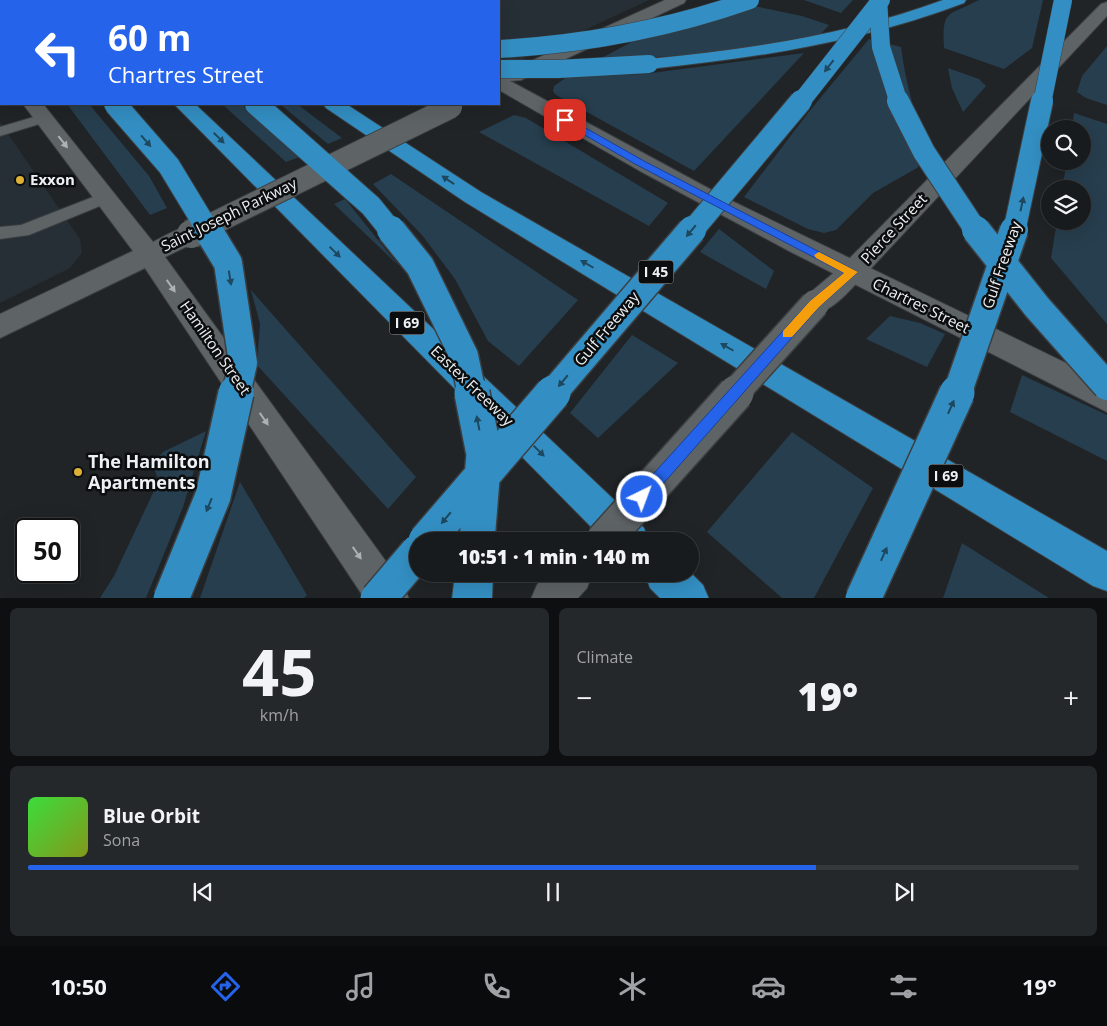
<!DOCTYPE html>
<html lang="en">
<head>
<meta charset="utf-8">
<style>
	:root { --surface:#181b1d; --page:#25282a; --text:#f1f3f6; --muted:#9fa1a4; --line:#36393b; --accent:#2563eb }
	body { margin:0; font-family:"Open Sans",sans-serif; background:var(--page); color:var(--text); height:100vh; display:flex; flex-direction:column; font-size:19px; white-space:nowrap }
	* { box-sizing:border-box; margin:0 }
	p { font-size:16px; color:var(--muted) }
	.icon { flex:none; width:28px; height:28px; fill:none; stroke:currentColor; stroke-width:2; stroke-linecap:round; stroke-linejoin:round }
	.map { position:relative; height:598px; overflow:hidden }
	.details { display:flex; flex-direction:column; gap:10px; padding:10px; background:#0d0f10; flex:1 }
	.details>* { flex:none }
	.hud { position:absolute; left:0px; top:0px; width:500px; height:105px; box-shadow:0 5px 20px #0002,0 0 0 1px var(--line); background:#2563eb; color:#fff; overflow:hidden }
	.tools { position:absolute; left:1041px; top:120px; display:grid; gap:10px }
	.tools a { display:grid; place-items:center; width:50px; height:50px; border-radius:50%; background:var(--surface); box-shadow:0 5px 20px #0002,0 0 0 1px var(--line); font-size:25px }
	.speed { position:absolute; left:15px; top:518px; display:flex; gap:10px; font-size:25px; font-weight:700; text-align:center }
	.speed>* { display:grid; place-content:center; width:65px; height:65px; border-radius:50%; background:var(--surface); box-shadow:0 5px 20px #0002,0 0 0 1px var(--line); line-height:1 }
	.speed .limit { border:2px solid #111; border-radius:8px; background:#fff; color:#111 }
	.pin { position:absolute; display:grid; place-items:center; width:42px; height:42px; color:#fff; margin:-21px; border-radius:10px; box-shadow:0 2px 8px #0006 }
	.me { position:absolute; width:55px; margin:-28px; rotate:42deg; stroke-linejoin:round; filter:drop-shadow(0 0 4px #0008) }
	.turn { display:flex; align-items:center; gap:18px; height:105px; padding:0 25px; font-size:22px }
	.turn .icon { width:65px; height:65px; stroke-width:2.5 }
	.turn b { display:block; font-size:35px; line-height:42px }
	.big { font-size:38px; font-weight:800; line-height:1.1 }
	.details .tile { flex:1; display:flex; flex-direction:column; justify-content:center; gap:8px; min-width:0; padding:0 18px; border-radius:8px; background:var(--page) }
	.details .dial { align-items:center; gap:0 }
	.dial b { font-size:65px; line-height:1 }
	.song { display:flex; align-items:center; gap:15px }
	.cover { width:60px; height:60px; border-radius:8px; background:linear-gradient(135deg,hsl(120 70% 55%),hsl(70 70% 35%)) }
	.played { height:5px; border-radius:2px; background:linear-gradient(90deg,var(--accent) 75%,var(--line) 75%) }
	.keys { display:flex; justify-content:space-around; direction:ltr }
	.heat { display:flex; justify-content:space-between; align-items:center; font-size:28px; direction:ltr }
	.details .tiles { flex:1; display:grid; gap:10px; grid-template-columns:1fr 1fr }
	.tile:last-child { grid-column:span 2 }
	.trip { position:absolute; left:409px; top:532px; width:290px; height:50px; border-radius:25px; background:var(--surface); box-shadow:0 5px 20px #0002,0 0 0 1px var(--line); font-weight:800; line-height:50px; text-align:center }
	.dock { display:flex; height:80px; justify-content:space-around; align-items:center; background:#0a0b0c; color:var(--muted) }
	.dock .icon { width:35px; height:35px }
	.dock .selected { color:var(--accent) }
	.dock b { font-size:22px; color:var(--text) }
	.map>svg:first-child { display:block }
</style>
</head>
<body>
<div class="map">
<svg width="1107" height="599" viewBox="0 0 1107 599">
	<rect width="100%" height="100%" fill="#202427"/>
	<path fill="#252f35" d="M391 0H649L519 61H510L499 57V1Z
		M0 122 80 239 82 253 70 268 0 303Z"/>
	<path fill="#273e4e" d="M804 0H853L841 13Z
		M979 0H1043L1032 48 1004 69 944 48C942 8 947 17 979 0Z
		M754 6 802 16 829 25 820 35 781 43 720 52 594 62 639 38Z
		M869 39 901 47C906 85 915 118 931 152L917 168 873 193 836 230 824 233 808 229 744 197 808 113Z
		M1107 46V105L1086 98 1077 92 1082 76Z
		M804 53 694 171 556 95 553 91 554 86 567 77 644 74Z
		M948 68 979 79 986 86 963 112 952 88Z
		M67 104H89L149 176 167 208 150 215Z
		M222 104H241L302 156 286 162Z
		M280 104H297L342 138 328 144Z
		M1074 113 1107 124V324L1051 258 1057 221H1082V189H1062L1067 161H1082V129H1072Z
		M514 115 526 118 668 203 649 226 479 132Z
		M391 174 578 300 519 366 488 341 455 279 422 235 373 184Z
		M345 199 399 266 334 204Z
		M719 229 774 271 766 289 700 252Z
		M251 290 416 477 388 509 257 365 260 324Z
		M890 316 920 323 945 334 927 367 866 339Z
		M632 335 678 363 598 438 570 413Z
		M1022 375 1107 415V461L1010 412Z
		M206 431 183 507 146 598H100L114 576 159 480 152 465 163 452Z
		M792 432 873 488 814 598H782L707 532Z
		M240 482 307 595 304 598H200Z
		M962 543 1049 598H943Z"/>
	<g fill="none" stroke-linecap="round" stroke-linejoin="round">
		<defs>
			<path id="service" d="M44 114 49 115 51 118 49 121 0 136V127Z
				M106 192 112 193 114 197 112 201 29 235 0 239V227L21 225Z"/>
			<path id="tertiary" d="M352 0H369L370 1H353Z
				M665 0H686L684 3 521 80 510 81 732 201 1107 383V412L791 252 640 171 499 90V76L506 78 505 76 507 72Z
				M0 54H1V66H0Z
				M23 104H43L153 242C168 235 183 223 200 228L203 234 200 240 165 257 403 585 409 599H365L145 268 0 338V314L133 251Z"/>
			<path id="secondary" d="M1107 2V16L861 279C846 293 828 319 805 311L801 304 805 297 843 265 1101 4Z
				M547 574H592L587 588 577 599H531L537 585Z"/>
			<path id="motorway" d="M17 0H33L34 1H18Z
				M85 0H102L103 1H86Z
				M150 0H167L168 1H151Z
				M187 0H203L204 1H188Z
				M943 0H966L964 3C861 42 757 58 649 69L643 68 640 64 643 60 649 59C750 49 848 35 943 0Z
				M174 104H195L644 528 649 541H605Z
				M323 104H346L481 192 1107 551V591L1093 586 465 202 326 108Z
				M690 572 703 585 709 599H661L650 588 645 574Z
				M455 574H493L492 599H452Z"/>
		</defs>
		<use href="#service" stroke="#3c3f42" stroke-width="2"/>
		<use href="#tertiary" stroke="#3c3f42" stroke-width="2"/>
		<use href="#secondary" stroke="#3c3f42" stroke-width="2"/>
		<use href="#motorway" stroke="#3c3f42" stroke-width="2"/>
		<use href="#service" fill="#5e6366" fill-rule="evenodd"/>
		<use href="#tertiary" fill="#5e6366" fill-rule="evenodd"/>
		<use href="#secondary" fill="#5e6366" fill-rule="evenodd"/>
		<use href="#motorway" fill="#338fc3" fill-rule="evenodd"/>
		<defs>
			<path id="tertiary-bridge-far1" d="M196 232 451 107"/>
			<path id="tertiary-bridge" d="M191 234 199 230"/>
			<path id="secondary-bridge-far1" d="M734 394 815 304"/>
			<path id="secondary-bridge" d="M603 541 736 393"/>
			<path id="motorway-bridge-far3" d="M878 0 881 47 899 103
				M499 49C586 44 668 29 750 0
				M499 69H558L649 64
				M800 103 881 0
				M1042 103 1063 0"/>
			<path id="motorway-bridge-far2" d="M898 101 924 152 977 232
				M115 104 169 166 209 232
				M256 104 371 206 392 232
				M691 232 801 101
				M1014 232 1042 101"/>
			<path id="motorway-bridge-far1" d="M208 230 228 263 243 363 236 394
				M391 230 420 266 464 356 472 394
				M976 230 1037 307 1107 386
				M552 394 692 230
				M957 394 1014 230"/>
			<path id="motorway-bridge" d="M472 393 484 454 477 541
				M426 541 553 393
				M171 599 213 496 236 393
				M378 599 418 552
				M863 599 957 393"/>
		</defs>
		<use href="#tertiary-bridge-far1" stroke="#3c3f42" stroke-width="24" stroke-linecap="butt"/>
		<use href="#tertiary-bridge" stroke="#3c3f42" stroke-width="31" stroke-linecap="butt"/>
		<use href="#secondary-bridge-far1" stroke="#3c3f42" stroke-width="31" stroke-linecap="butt"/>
		<use href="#secondary-bridge" stroke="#3c3f42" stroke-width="38" stroke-linecap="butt"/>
		<use href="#motorway-bridge-far3" stroke="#3c3f42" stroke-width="19" stroke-linecap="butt"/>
		<use href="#motorway-bridge-far2" stroke="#3c3f42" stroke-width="24" stroke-linecap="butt"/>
		<use href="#motorway-bridge-far1" stroke="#3c3f42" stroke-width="31" stroke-linecap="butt"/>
		<use href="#motorway-bridge" stroke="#3c3f42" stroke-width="38" stroke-linecap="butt"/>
		<use href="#tertiary-bridge-far1" stroke="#5e6366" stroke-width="22"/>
		<use href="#tertiary-bridge" stroke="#5e6366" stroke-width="28"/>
		<use href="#secondary-bridge-far1" stroke="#5e6366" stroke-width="28"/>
		<use href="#secondary-bridge" stroke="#5e6366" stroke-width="35"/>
		<use href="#motorway-bridge-far3" stroke="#338fc3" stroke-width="18"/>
		<use href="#motorway-bridge-far2" stroke="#338fc3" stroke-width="22"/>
		<use href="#motorway-bridge-far1" stroke="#338fc3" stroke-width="28"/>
		<use href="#motorway-bridge" stroke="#338fc3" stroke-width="35"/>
	</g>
	<defs><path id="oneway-solid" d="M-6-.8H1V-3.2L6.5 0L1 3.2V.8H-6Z" transform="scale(1.25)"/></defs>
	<g fill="#1d485f">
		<use href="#oneway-solid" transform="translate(829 66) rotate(128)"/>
		<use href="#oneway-solid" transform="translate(219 138) rotate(45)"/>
		<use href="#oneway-solid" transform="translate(146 141) rotate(49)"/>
		<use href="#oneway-solid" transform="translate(448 180) rotate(-146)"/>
		<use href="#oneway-solid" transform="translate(1022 204) rotate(-78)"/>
		<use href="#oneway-solid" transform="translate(691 231) rotate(130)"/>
		<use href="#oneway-solid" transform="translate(335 252) rotate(44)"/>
		<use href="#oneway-solid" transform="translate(587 264) rotate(-150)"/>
		<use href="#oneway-solid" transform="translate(230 278) rotate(81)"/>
		<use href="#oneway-solid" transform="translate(727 347) rotate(-150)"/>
		<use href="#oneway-solid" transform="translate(563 381) rotate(130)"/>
		<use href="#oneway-solid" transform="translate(951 407) rotate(-66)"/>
		<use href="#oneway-solid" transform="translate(478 423) rotate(-101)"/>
		<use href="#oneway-solid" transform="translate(539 451) rotate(44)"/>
		<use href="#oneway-solid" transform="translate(209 505) rotate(112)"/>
		<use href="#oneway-solid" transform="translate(446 518) rotate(130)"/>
		<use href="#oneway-solid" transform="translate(884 554) rotate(-66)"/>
	</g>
	<g fill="#adb1b4">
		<use href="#oneway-solid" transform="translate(63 142) rotate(52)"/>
		<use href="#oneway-solid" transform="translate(171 286) rotate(55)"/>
		<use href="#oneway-solid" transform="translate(264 419) rotate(55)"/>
		<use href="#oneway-solid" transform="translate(357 553) rotate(55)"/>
	</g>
	<path fill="#2563eb" stroke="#184099" d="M562 118H568L644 161 858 272 819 307 647 502 642 504 637 502 635 497 637 492 810 301 844 273 637 165 562 122Z"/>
	<path fill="#f59e0b" d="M819 252 858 272 819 307 792 337H783V331L810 301 844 273 816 258 814 255Z"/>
	<g fill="#ddb133" stroke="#0b0d0e" stroke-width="2">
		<circle cx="20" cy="180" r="5"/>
		<circle cx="78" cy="472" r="5"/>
	</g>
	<g text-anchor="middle" stroke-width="5" stroke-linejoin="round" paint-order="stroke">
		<g fill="#0b0d0e" stroke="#aaadae" stroke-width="1">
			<rect x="638.5" y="260.5" width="35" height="23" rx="4"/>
			<rect x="389.5" y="311.5" width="35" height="23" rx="4"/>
			<rect x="928.5" y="464.5" width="35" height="23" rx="4"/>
		</g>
		<g font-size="14" font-weight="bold" fill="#eef1f3">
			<text x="656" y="277">I 45</text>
			<text x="407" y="328">I 69</text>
			<text x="946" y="481">I 69</text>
		</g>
		<g font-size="15" font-weight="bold" fill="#eef1f3" stroke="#0b0d0e" text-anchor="start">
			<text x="30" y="185">Exxon</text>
		</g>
		<g font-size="15" fill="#eef1f3" stroke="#0b0d0e">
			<text transform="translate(229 215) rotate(-26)" y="5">Saint Joseph Parkway</text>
			<text transform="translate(894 229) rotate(-47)" y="5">Pierce Street</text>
			<text transform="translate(1002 265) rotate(-71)" y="5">Gulf Freeway</text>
			<text transform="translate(921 306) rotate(26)" y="5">Chartres Street</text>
			<text transform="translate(607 329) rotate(-50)" y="5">Gulf Freeway</text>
			<text transform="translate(215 348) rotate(55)" y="5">Hamilton Street</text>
			<text transform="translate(472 386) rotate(44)" y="5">Eastex Freeway</text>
		</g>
		<g font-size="18" font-weight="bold" fill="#eef1f3" stroke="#0b0d0e" text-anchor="start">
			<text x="88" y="468">The Hamilton<tspan x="88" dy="21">Apartments</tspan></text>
		</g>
	</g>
</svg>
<div class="tools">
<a><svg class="icon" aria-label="search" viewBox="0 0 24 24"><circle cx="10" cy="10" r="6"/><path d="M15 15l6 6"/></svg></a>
<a><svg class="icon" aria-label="layers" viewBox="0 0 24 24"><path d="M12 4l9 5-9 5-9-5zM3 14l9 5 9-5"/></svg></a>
</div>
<div class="speed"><div class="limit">50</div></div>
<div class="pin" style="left:565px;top:120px;background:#d93025"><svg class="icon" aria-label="arrive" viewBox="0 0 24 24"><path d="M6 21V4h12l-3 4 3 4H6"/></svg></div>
<svg class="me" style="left:642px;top:497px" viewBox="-20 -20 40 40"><circle r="17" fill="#2563eb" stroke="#fff" stroke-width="3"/><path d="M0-11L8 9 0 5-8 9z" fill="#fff"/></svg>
<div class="trip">10:51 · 1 min · 140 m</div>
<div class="hud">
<div class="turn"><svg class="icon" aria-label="left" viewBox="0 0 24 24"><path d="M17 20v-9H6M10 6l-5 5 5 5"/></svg><div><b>60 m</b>Chartres Street</div></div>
</div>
</div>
<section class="details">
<div class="tiles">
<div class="tile dial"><b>45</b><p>km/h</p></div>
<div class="tile"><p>Climate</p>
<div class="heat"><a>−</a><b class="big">19°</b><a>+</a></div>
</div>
<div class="tile">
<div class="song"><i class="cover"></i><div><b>Blue Orbit</b><p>Sona</p></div></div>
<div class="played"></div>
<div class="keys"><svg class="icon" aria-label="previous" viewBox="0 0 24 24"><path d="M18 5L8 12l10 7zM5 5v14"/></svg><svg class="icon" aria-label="pause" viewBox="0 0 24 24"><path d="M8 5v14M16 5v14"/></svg><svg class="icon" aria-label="next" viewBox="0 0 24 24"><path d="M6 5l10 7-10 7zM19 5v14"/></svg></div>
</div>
</div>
</section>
<nav class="dock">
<b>10:50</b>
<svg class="icon selected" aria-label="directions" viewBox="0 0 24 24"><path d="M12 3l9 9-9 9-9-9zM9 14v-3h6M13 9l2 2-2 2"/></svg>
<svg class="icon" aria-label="music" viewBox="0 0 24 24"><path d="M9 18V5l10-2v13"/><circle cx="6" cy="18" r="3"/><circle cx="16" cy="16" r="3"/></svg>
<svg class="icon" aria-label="phone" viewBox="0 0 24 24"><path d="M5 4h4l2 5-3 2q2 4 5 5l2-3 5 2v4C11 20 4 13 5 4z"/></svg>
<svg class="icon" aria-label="climate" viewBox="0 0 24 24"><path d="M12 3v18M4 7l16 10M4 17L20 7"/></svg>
<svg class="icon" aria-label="car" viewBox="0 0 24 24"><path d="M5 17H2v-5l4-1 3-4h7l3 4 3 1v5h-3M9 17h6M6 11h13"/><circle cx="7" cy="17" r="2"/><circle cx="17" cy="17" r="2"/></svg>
<svg class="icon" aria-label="filters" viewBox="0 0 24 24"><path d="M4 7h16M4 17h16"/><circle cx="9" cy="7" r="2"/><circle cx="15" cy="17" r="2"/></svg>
<b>19°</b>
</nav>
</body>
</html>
